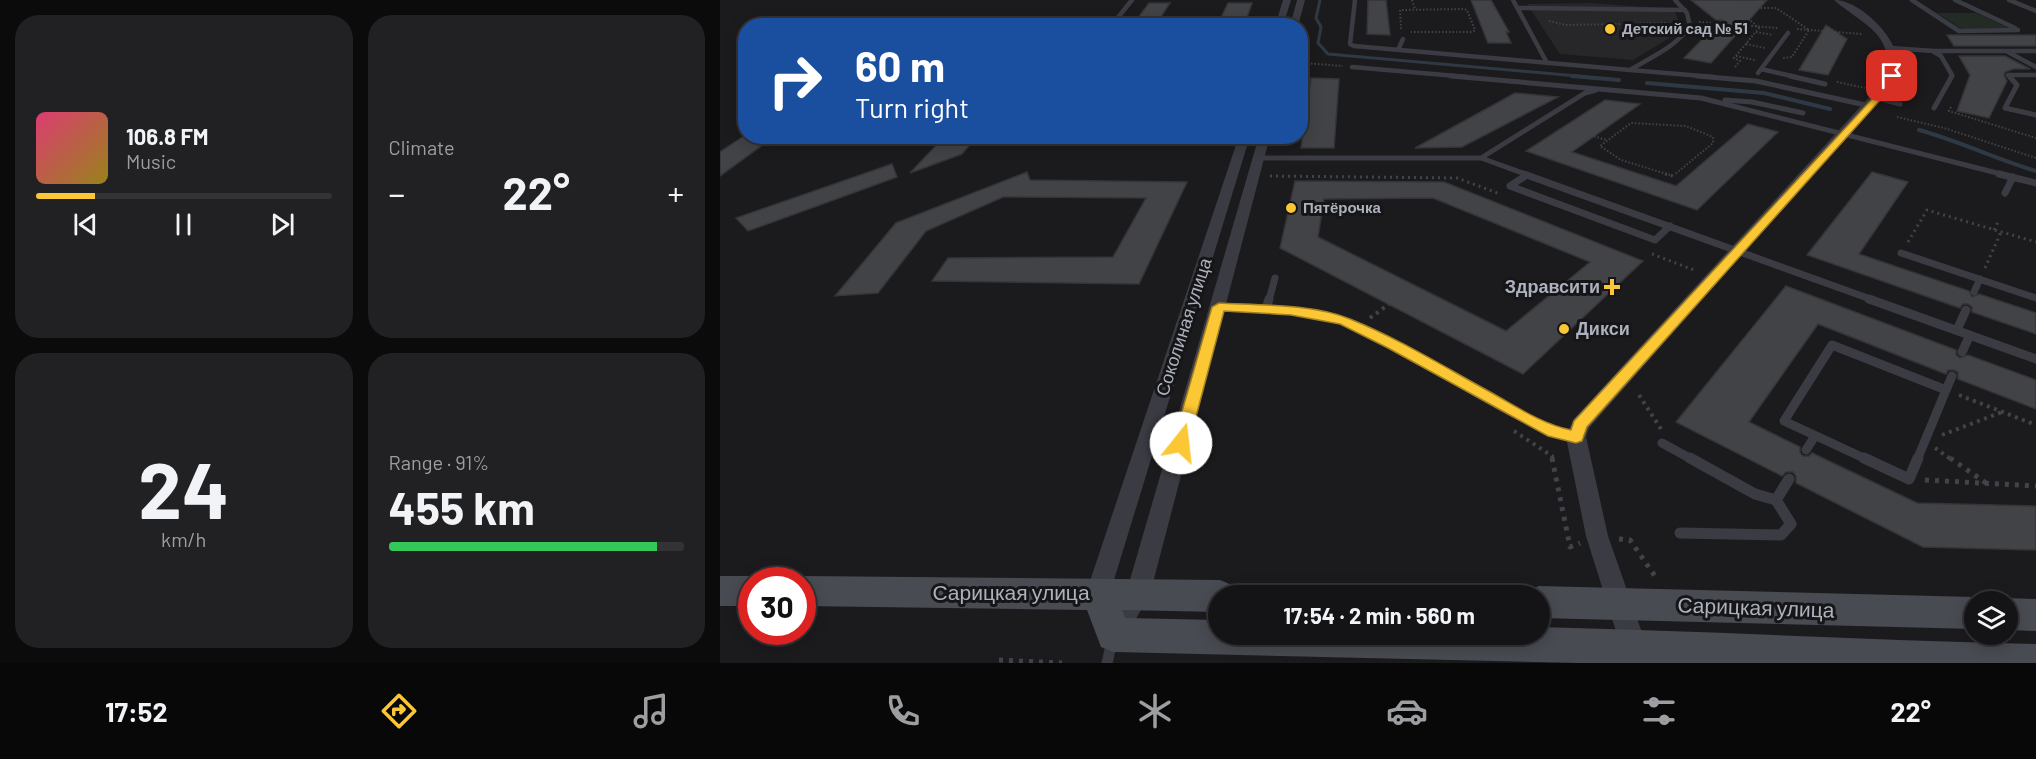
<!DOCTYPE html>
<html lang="en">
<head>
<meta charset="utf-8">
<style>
	:root { --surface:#141416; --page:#212123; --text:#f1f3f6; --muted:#9d9ea1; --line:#333335; --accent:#fcc734 }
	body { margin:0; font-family:Barlow,sans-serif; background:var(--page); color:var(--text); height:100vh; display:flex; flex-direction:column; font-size:22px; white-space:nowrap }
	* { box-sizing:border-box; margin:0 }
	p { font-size:20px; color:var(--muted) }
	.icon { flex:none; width:33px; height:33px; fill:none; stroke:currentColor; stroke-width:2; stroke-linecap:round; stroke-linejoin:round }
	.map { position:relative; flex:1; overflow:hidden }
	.drawer { display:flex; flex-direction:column; gap:15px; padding:15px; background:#0b0b0c; width:720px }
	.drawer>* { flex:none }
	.banner { position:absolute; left:18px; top:18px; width:570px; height:126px; border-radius:24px; box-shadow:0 3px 15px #0003,0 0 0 2px var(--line); background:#1a4fa0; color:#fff; overflow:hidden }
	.tools { position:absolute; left:1244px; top:591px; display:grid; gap:12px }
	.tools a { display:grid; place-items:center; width:54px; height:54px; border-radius:50%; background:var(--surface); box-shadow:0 3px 15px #0003,0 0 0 2px var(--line); font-size:30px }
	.speed { position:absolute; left:18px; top:567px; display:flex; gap:12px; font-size:30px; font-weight:700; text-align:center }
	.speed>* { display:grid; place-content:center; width:78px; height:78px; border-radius:50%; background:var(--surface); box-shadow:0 3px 15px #0003,0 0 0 2px var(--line); line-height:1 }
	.speed .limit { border:9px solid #d22; background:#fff; color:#111 }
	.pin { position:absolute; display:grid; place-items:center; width:51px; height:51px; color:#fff; margin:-26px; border-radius:12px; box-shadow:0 3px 9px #0006 }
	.me { position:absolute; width:66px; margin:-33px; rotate:16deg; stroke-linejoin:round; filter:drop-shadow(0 0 4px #0008) }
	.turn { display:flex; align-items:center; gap:21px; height:126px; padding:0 18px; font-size:27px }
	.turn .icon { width:78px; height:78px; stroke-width:2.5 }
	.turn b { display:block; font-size:42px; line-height:51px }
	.big { font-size:45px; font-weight:700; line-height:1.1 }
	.drawer .card { flex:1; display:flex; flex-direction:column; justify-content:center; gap:9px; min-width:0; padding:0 21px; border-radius:24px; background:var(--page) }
	.drawer .dial { align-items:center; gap:0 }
	.dial b { font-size:78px; line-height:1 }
	.song { display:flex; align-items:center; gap:18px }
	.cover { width:72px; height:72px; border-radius:9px; background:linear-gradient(135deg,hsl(340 70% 55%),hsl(50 70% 35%)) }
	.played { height:6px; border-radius:3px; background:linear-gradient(90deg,var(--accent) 20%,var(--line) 20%) }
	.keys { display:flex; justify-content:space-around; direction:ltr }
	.heat { display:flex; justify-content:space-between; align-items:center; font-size:33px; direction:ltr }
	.charge { height:9px; border-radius:4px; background:linear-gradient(90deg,#34c759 91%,var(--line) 0) }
	.drawer .tiles { flex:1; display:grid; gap:15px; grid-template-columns:repeat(2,1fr) }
	.trip { position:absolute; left:488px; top:585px; width:342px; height:60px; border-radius:30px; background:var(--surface); box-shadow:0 3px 15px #0003,0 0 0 2px var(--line); font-weight:700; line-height:60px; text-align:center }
	.tabs { display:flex; height:96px; justify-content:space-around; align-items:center; background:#080809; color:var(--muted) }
	.tabs .icon { width:42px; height:42px }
	.tabs .on { color:var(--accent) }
	.tabs b { font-size:27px; color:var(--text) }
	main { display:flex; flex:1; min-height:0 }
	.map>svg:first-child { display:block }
</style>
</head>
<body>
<main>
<section class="drawer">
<div class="tiles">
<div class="card">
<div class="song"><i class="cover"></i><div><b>106.8 FM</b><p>Music</p></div></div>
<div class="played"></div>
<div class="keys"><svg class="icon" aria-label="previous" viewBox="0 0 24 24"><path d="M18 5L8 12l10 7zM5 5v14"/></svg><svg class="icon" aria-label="pause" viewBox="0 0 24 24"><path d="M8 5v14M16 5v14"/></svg><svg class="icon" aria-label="next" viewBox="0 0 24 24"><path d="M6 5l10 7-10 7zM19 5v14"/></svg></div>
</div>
<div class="card"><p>Climate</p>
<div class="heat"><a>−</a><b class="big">22°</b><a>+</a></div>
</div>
<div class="card dial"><b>24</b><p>km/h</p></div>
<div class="card"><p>Range · 91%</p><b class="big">455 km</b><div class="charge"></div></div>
</div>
</section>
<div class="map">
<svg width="1316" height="663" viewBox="0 0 1316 663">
	<rect width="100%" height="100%" fill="#1b1b1d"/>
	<path fill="#27272a" d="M871 3 953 9 960 23 954 35 913 60 840 54 807 4Z"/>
	<path fill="#222c24" d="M1217 13H1256L1289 28 1242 29Z"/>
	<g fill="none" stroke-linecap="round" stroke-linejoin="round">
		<path stroke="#2f3943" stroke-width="3" d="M600 0 596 18 601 27 598 43 608 54 869 77"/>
		<path stroke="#2f3943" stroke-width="4" d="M852 76 899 80
			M927 83 1044 93 1110 109
			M1199 130C1239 141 1276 159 1316 171"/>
	</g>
	<path fill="#424347" stroke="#353539" stroke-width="1.5" fill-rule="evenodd" d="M648 0H666L670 35 647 34Z
		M751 0H771L789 32H786L791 43H768Z
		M971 0H1047L991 63 964 58 1001 20H996Z
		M429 3H450L435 26H412Z
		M508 3H532L524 26H497Z
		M1106 25 1127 39 1108 75 1079 70Z
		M1227 35H1316V46H1234Z
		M1239 56H1285L1310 69H1293L1285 72 1284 76 1287 81 1269 118 1237 111 1250 75Z
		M591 78 619 79 614 148H581Z
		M795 93 838 97 742 147 695 148Z
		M885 100 920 104 852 152 956 186 1028 124 1058 132 977 210 806 151Z
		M24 136H55L0 176V152Z
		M225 136H257L242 154 190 173Z
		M172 164 177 177 28 231 16 218Z
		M307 172 310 180 467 182 419 284 212 281 228 258 393 257 426 198 283 197 206 231 158 293 115 296 176 223Z
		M1152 172 1188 182 1139 254 1249 291 1252 297 1259 294 1316 313V334L1252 312V307L1248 304H1243L1240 308 1087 255Z
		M575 181 724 182 923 261 803 374 560 248ZM713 198 870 262 786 331 598 237 604 199Z
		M1066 286 1236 350V355L1240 358 1248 355 1316 380V409L1238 379V372L1234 370H1228L1226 374 1098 324 1029 422 1080 447V453L1083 456H1089L1092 453 1197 503 1316 506V550L1203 547 1076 483V476L1073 472H1066L1062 476 956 422Z"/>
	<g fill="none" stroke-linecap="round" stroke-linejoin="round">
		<path stroke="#41434a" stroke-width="2" stroke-dasharray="1.5 2" stroke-linecap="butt" d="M692 0 695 9
			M829 21 846 25 947 23
			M979 22 1058 28
			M681 29 680 10 744 9 747 10 755 30 753 32H691
			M1077 29 1142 34
			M1036 32 1053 35
			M1026 44 1045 48
			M580 55H586
			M1016 56 1035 60
			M584 63 623 66
			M1015 67 1020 61 1014 58 1039 28 1016 8H1056L1089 30 1072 57 1063 58
			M1117 82 1145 88
			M1231 107 1229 111 1316 138
			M1177 117 1224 128 1316 158
			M874 136 886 140
			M950 175 901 160 880 146 911 123 966 126 993 137V143L954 175"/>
		<path stroke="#41434a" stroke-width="3" stroke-dasharray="2 4" stroke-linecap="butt" d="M945 174 953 176 956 174
			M550 176 737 178 780 194
			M1274 230 1278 222
			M1188 242 1207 210 1316 242
			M932 254 974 270
			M1265 268 1281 232"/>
		<path stroke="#41434a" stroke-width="4" stroke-dasharray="3 4.5" stroke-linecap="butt" d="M650 318 669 304
			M919 395 941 429
			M1239 395 1316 425
			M794 431 832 456 833 460
			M1222 435 1282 412
			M1215 448 1232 460"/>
		<path stroke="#41434a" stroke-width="5" stroke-dasharray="4 6" stroke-linecap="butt" d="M832 458 850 547 860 543
			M1230 458 1266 483
			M1205 480 1316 486
			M899 539 910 540 937 579
			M279 660 342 663"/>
		<path stroke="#3b3c43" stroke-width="4.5" d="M635 0 630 44 634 46 910 70
			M793 0 827 63
			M955 0 967 13 970 26C956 47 931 57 910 70L994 77
			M1192 0 1239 31 1298 30
			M1235 0 1295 28
			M1289 0 1316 11
			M799 8 965 10
			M391 26 412 0
			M1171 48 1214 51H1316
			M678 50 683 39
			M1214 52 1221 56 1232 75 1231 77
			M1288 52 1316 67
			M632 67 748 77
			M1041 69 1076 77
			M1038 73 1068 33
			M1290 77 1288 75H1316"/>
		<path stroke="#3b3c43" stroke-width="5" d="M731 76 981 98 1285 175
			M977 76 1036 81 1150 106
			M1070 76 1105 84
			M1289 76 1297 85 1285 108 1316 115
			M1157 98 1180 104
			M1005 100 1032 102 1083 113
			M1214 108 1232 76
			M539 158H761L808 175
			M761 158 865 93 876 90"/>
		<path stroke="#3b3c43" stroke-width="7" d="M804 174 1153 300
			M1279 174 1316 183
			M807 175 790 186 935 240 950 226
			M1285 193 1293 177
			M1181 253 1316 298
			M1254 292 1260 279
			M549 300 555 278"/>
		<path stroke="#3b3c43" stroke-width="9" d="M1149 299 1316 359
			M499 307C542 309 586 307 626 322 707 352 772 416 856 437
			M546 309 549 299
			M1237 330 1246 310
			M1242 352 1250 335
			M1226 390 1232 376
			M942 443 973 460
			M1086 450 1095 436
			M1148 460 1064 421 1112 345 1226 390 1197 460"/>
		<path stroke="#3b3c43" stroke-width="11" d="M1144 458 1189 479 1198 458
			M1056 500 1069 479
			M960 533 1061 535 1071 524 1056 500 1035 494 970 458
			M387 663 392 641"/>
		<path fill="#3b3c43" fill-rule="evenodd" d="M563 0H571L563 26H555Z
			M577 0H585L578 26H570Z
			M1114 0C1138 0 1169 30 1176 53 1179 63 1177 71 1175 81L869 428 866 437 888 536 927 647 923 655 914 659 905 655 901 647 866 536 846 437 853 420 1165 80C1177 34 1143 25 1114 0Z
			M519 136H530L390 593 386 601 378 604 370 601 366 593Z
			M539 136H550L430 594 403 642 394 646 385 642 382 634 407 590Z"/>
		<path fill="#494b53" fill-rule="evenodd" d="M0 576H32L44 580H32V606H0Z
			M82 576 500 580 512 585 517 596H498V612L402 610 405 618 498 620V634H819V627C985 631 1150 640 1316 644V663H860L394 652 381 647 367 610 82 606V580H70Z
			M819 586 1254 597 1266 602H1254V629L819 618V596H805L807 591Z
			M1287 598 1316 599V631L1287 630V602H1277Z"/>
	</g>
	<path fill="#fcc734" stroke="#a48122" stroke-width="1.5" d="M1170 74 1176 76 1160 100 867 427 862 441 856 443 828 436 668 348 620 324 571 315 504 311 469 443 467 448H455L453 443 492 307 499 303C538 305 594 304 630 319 680 339 726 368 772 393 797 407 822 424 851 430L854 421 1154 97Z"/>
	<g fill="#fcc734" stroke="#161618" stroke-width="2">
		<circle cx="890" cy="29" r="6"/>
		<circle cx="571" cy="208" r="6"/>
		<path d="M889 278h6v6h6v6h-6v6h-6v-6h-6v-6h6z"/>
		<circle cx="844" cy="329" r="6"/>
	</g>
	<g text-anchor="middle" stroke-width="6" stroke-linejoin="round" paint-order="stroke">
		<g font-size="15" font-weight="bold" fill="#adb1bd" stroke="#161618" text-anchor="start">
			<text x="902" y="34">Детский сад № 51</text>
			<text x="583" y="213">Пятёрочка</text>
		</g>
		<g font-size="18" font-weight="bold" fill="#adb1bd" stroke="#161618" text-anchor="end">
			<text x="880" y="293">Здравсити</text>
			<text x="856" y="335" text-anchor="start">Дикси</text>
		</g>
		<g font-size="18" fill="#adb1bd" stroke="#161618">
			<text transform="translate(464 327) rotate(-72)" y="6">Соколиная улица</text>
		</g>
		<g font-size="21" fill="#adb1bd" stroke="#161618">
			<text x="291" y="600">Сарицкая улица</text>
			<text transform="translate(1036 608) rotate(2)" y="7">Сарицкая улица</text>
		</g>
	</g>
</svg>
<div class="tools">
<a><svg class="icon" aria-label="layers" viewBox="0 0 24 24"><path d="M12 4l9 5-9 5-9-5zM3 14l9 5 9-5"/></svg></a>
</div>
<div class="speed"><div class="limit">30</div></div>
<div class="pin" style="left:1172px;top:76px;background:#d93025"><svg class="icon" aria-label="arrive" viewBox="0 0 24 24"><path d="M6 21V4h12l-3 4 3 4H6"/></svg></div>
<svg class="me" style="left:461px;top:443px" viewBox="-20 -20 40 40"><circle r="19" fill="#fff"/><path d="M0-13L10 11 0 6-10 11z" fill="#fcc734"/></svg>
<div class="trip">17:54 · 2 min · 560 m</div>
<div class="banner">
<div class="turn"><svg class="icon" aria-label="right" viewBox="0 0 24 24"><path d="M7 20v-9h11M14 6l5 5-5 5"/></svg><div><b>60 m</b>Turn right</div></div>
</div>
</div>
</main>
<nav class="tabs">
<b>17:52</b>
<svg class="icon on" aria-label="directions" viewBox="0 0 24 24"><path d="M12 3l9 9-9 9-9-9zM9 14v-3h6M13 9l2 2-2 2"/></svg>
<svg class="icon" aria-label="music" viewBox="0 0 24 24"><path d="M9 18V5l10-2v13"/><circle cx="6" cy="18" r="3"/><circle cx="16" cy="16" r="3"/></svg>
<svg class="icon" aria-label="phone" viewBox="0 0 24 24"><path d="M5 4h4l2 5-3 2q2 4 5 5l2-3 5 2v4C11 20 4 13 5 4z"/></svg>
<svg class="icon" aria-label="climate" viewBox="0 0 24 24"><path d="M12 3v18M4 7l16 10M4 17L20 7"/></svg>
<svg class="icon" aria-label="car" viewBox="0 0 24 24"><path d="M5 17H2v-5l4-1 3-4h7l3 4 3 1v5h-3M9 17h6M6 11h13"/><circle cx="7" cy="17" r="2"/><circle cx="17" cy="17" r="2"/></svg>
<svg class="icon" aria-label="filters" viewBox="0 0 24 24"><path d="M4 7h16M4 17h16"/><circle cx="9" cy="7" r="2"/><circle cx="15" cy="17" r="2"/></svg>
<b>22°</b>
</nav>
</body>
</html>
